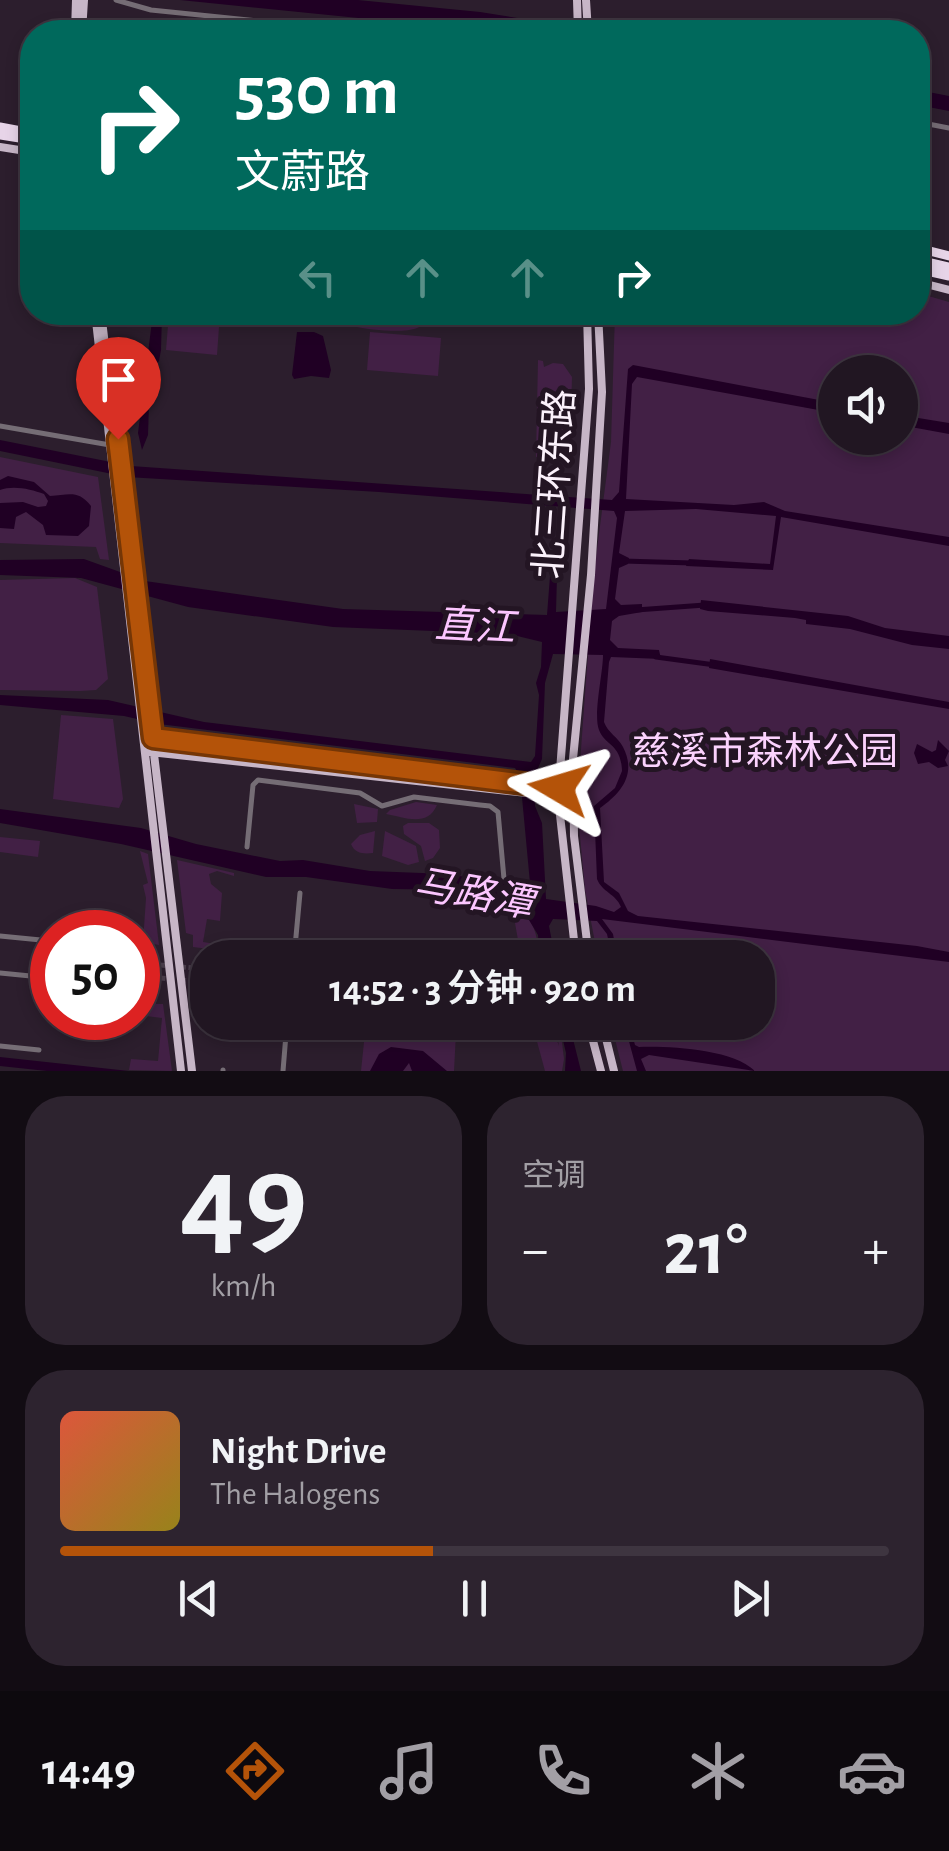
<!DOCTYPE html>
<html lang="zh">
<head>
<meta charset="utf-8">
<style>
	:root { --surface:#211622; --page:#2d232f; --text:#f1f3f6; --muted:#a29fa5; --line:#3e3540; --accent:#b45309 }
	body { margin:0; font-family:"Alegreya Sans","Noto Sans SC",sans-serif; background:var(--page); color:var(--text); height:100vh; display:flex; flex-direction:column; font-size:38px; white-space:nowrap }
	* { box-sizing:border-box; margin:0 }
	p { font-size:32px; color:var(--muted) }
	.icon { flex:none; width:55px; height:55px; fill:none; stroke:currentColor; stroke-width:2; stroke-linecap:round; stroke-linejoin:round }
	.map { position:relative; height:1071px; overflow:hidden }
	.drawer { display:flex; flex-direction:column; gap:25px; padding:25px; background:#120c13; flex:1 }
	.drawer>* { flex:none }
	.guide { position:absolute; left:20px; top:20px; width:910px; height:305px; border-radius:40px; box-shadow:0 5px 15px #0003,0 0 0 2px var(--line); background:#00695c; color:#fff; overflow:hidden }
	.tools { position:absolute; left:818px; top:355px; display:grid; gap:20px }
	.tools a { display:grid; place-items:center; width:100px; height:100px; border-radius:50%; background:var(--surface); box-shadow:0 5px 15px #0003,0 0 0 2px var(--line); font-size:50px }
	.speed { position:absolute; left:30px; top:910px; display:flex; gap:20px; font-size:50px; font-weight:700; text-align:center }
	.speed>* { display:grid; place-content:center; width:130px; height:130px; border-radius:50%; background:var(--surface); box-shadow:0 5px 15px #0003,0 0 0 2px var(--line); line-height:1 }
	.speed .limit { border:15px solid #d22; background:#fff; color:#111 }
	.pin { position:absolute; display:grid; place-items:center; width:85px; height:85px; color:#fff; margin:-102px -42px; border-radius:50% 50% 50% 0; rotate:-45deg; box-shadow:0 0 10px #0007 }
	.pin .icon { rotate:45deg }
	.me { position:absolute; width:110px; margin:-55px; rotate:277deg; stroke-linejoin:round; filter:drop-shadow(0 0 8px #0008) }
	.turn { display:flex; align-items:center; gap:35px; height:210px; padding:0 50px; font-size:45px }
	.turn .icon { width:130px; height:130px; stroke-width:2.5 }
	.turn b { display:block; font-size:70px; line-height:85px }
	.lanes { display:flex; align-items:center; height:95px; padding:0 50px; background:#0003; justify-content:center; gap:50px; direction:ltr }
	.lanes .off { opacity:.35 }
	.big { font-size:75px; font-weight:600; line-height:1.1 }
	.drawer .widget { flex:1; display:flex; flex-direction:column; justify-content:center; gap:15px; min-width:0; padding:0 35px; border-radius:40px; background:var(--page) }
	.drawer .dial { align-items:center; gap:0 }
	.dial b { font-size:130px; line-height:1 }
	.song { display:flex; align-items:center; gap:30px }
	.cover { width:120px; height:120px; border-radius:15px; background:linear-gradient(135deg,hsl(10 70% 55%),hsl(50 70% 35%)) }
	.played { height:10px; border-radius:5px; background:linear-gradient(90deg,var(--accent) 45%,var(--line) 45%) }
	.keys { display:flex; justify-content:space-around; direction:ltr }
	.heat { display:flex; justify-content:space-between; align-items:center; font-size:55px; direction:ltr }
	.drawer .tiles { flex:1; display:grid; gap:25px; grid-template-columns:1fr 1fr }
	.widget:last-child { grid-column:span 2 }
	.trip { position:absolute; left:190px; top:940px; width:585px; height:100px; border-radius:40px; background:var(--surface); box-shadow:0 5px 15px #0003,0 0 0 2px var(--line); font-weight:600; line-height:100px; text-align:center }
	.tabs { display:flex; height:160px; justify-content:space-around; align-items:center; background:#0d090e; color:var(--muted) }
	.tabs .icon { width:70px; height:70px }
	.tabs .on { color:var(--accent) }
	.tabs b { font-size:45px; color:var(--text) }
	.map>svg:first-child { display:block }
</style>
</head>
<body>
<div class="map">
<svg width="949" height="1071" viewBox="0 0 949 1071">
	<rect width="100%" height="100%" fill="#2c1e2d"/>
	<path fill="#422045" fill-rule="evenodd" d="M918 293 949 302V1071H623L611 1023 758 1022V958H598L585 890 577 804 594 572 611 442 615 313 918 312ZM835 372H900V438H835Z
		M331 312 411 313 412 321 426 313H435C430 319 425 325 417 328 397 336 332 326 315 313Z
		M169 313H220L217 355 166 350Z
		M370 332 441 338 438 376 367 370Z
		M538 360 543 361 544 367 553 363 563 364 572 377 570 445 559 454 542 450 541 457H536Z
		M0 457 98 477 109 560 100 559 96 547 0 543Z
		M75 578 97 587 108 679 96 690 80 691 0 690V580Z
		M61 715 113 719 123 799 119 808 53 799Z
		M416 802 437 805C427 828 404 817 386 814L390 810Z
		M354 804 378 809 377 822 357 823Z
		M408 823H429L439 830 440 848 433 858 425 861 421 846 404 834 403 826Z
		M375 831 373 853C364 854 355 854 351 844L360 835Z
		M385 831 416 846 419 862 408 865 382 856Z
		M0 837 40 841 38 857 0 852Z
		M140 851 148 854 159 945 143 942 146 898 143 885 148 883Z
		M177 860 234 873V876L217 871 209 874 211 884 222 893 220 921 207 919 203 942 229 946 225 951 193 947V935L186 933Z
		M512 906C533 914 539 937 538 957H521Z
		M149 990 156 992V1004H163L172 1071 129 1070 131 1059 158 1061 162 1018 138 1015V995L147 996Z
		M366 1023H386L385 1035 407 1039 409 1028H436L442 1033H456L454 1071H361Z
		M532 1023H550L559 1046 557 1034H561L564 1059 562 1071H545Z"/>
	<path fill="#200024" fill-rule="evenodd" d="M180 0H358L480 12 604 32H498Z
		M918 90 949 96V111L918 105Z
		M153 313H162L161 350 159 361 150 373 148 435 142 450 138 433Z
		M297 332H314L323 336 331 370 329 378 311 376 294 379 292 375Z
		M633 365 835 403V413L637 377 632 384 626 499 734 505 764 502 785 511 949 537V546L781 517 773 570 686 566 689 559 770 564 776 516 696 509 625 511 619 553 629 558 628 564 619 568 615 599 621 605 642 604V612L619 616 612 621 610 640 618 648 659 650 661 659 611 657 609 662 604 722C608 733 618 737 623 747 637 774 621 793 600 808L604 882 619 893 628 911 638 916 917 946 949 952V962L602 919 613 934 617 957H612L607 934 597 921 553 919 549 926 555 957H540L538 935 523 910 498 899 458 890 392 889 306 877H266L121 844 0 823V809L141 828 196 844 280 861 303 860 370 871 448 874 515 886 530 883 520 776 515 768 159 724 124 716 0 705V695L108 700 204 722 531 762 535 756 539 695 536 683 541 667 542 642 509 634 333 627 188 607 81 578 0 575V560L84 559 145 581 343 609 547 615 550 576H557L556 612 606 609 617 518 614 511 379 492 127 477 0 451V440L131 466 612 500 619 492 628 369ZM553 654 603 655C603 674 593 714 599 730 605 746 621 743 622 771L615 788 594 806 597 879C602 892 616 894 621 907L614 912 596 906 546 899 542 823 535 806V775L542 759 545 683Z
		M900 415 949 423V434L900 425Z
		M8 476 34 482 50 496C68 495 78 489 91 506L89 526 78 536 46 535 43 525 26 512 16 517 14 529 0 528V503L23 502 38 507 46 506 48 501 44 494C31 489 13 485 0 490V480Z
		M701 600 848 616 885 628 949 636V649L912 645 850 629 806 624V620L795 618 708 611 700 609Z
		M710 659 949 702V709L709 668Z
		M938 740 949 751 945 760 948 766 938 768 929 762 918 764 914 753 917 744 932 752 936 750Z
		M559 1023H569L581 1071H565L566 1053Z
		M624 1023H629L635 1045 639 1047C670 1046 732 1049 755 1071L649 1055 641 1059 646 1071H637Z
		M391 1047 423 1051 447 1071H412L409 1063 403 1071H370L379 1054Z
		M0 1057 129 1071H47L0 1066Z"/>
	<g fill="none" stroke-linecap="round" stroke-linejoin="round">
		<path stroke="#200024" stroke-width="5" d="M623 561 692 563
			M636 610 705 605
			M656 657 715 665"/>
		<path stroke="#4b3e4c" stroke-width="5" stroke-dasharray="5 2.5" stroke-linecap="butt" d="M138 963 170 966
			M181 967 208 969
			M138 976 170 979
			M181 980 208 983"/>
		<path stroke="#756d75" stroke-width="5" d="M116 0 151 10 368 32
			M918 122 949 128
			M0 426 110 445
			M247 847 253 785 258 780 360 793 382 806 414 797 480 805 490 806 498 812 504 879
			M0 936 51 941
			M294 958 300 893
			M0 973 51 978
			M0 1046 39 1050
			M223 1071V1070
			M283 1071 287 1022"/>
		<path stroke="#c7b6c7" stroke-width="8" d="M577 0 578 32
			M586 0 588 32
			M75 32 76 0
			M82 32 84 0
			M0 147 32 152
			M918 282 949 290
			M95 312 181 1071
			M101 312 192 1071
			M150 738 563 788
			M150 752 564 797
			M576 958 558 797 589 389 587 312
			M589 958 574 836 573 759 591 575 602 392 598 312
			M588 1022 601 1071
			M602 1022 614 1071"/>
		<path stroke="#e7d4e8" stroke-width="9" d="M0 127 32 133
			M0 135 32 140
			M918 248 949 256
			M918 260 949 267
			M918 269 949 276"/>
	</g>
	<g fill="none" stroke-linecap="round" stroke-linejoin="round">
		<defs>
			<path id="route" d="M118 439 153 738 559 788"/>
		</defs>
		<use href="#route" stroke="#753606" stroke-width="25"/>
		<use href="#route" stroke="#b45309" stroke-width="18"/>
	</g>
	<g text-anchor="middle" stroke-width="10" stroke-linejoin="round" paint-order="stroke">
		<g font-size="38" fill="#fbf1fb" stroke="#231523">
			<text transform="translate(554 484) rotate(-86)" y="13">北三环东路</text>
		</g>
		<g font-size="38" fill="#fbd2fd" stroke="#231523">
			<text x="765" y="764">慈溪市森林公园</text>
		</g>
		<g font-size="40" font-style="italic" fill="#fcc6ff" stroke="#231523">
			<text transform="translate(475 625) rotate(3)" y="14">直江</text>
			<text transform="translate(474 893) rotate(10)" y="14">马路潭</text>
		</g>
	</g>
</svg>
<div class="tools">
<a><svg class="icon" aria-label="sound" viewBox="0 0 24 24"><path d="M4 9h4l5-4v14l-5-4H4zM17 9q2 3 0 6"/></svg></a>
</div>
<div class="speed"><div class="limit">50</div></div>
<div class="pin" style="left:118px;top:439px;background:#d93025"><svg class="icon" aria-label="arrive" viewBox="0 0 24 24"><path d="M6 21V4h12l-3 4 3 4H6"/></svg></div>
<svg class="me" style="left:559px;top:788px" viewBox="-20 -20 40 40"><path d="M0-17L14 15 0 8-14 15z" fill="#b45309" stroke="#fff" stroke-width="4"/></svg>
<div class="trip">14:52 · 3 分钟 · 920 m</div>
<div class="guide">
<div class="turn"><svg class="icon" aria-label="right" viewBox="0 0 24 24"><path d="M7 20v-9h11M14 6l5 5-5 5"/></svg><div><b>530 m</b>文蔚路</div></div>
<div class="lanes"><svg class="icon off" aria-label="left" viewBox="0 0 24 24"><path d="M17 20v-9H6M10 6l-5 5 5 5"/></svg><svg class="icon off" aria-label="ahead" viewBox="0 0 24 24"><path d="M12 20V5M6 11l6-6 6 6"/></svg><svg class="icon off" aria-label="ahead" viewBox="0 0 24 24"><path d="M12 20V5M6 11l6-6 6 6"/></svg><svg class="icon" aria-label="right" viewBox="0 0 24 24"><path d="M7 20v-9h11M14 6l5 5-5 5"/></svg></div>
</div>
</div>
<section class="drawer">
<div class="tiles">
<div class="widget dial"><b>49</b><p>km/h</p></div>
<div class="widget"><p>空调</p>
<div class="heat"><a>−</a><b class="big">21°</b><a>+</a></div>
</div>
<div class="widget">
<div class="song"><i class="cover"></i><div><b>Night Drive</b><p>The Halogens</p></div></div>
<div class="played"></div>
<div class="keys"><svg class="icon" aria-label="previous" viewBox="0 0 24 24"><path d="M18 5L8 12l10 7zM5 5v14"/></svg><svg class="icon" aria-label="pause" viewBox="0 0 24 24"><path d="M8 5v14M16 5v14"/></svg><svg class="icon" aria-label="next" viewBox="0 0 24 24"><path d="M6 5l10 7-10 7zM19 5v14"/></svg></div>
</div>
</div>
</section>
<nav class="tabs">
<b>14:49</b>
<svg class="icon on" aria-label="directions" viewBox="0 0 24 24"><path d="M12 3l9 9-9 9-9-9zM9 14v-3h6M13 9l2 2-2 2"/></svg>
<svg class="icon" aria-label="music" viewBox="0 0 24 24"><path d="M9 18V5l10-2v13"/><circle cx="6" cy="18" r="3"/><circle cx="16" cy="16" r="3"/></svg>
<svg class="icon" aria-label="phone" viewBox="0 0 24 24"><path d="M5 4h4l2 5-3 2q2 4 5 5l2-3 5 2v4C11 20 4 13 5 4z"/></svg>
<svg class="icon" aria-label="climate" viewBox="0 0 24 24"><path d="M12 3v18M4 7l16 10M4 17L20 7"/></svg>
<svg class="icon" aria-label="car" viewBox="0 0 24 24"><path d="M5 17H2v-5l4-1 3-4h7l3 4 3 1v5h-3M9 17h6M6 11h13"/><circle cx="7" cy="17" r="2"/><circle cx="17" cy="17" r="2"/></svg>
</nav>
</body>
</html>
